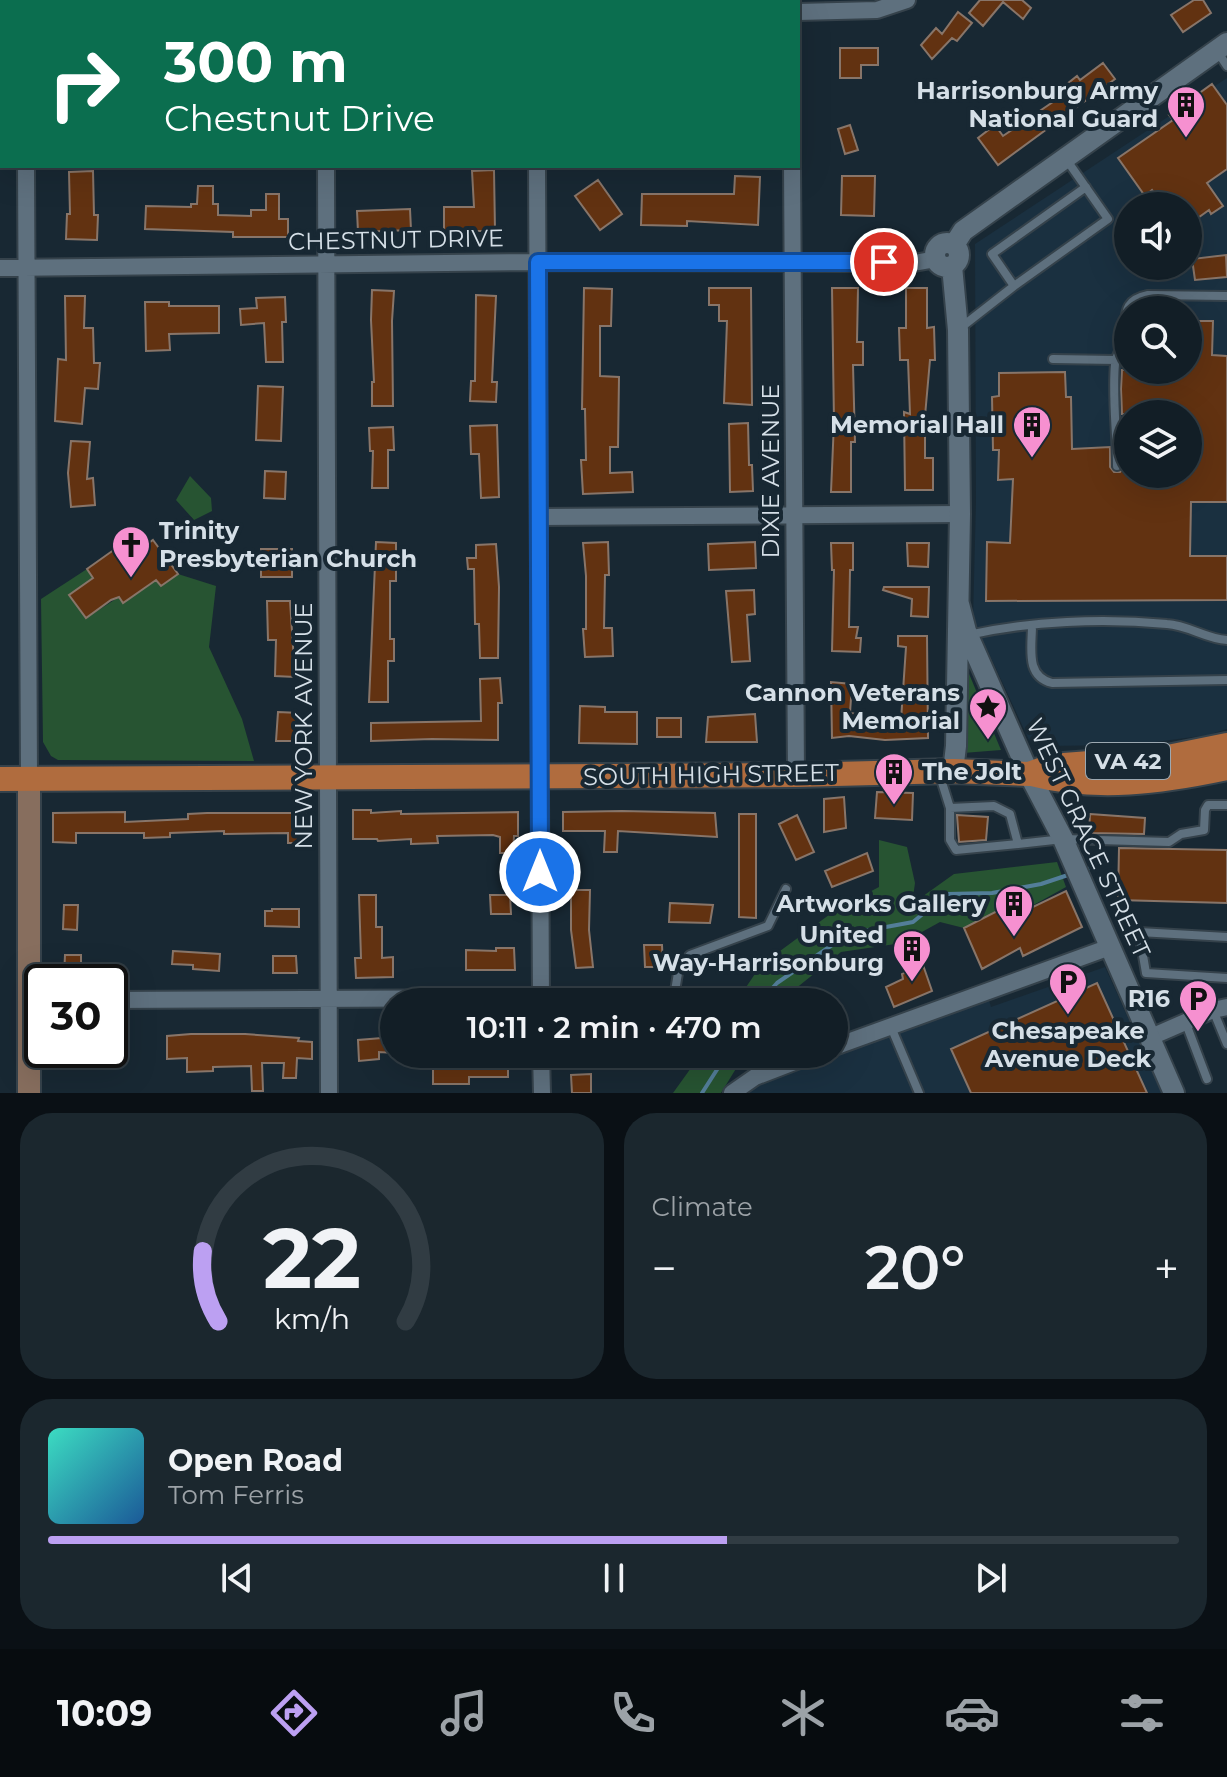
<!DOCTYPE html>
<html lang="en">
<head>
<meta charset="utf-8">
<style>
	:root { --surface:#121e26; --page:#1b272e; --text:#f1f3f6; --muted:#9ca2a7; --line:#313c43; --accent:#bca0f2 }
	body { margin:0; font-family:Montserrat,sans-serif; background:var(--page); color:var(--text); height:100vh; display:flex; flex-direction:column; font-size:30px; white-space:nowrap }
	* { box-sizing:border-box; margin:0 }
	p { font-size:26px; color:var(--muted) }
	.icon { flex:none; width:44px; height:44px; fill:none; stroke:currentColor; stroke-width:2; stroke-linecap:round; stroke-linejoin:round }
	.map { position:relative; height:1093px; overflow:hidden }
	.drawer { display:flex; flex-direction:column; gap:20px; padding:20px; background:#0a1015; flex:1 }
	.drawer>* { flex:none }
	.banner { position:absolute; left:0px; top:0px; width:800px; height:168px; box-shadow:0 8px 32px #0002,0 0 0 2px var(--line); background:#0b6e4f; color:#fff; overflow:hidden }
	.controls { position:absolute; left:1114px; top:192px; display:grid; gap:16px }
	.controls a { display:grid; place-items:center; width:88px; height:88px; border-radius:50%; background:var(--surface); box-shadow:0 8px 32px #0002,0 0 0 2px var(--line); font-size:40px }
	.speed { position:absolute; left:24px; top:964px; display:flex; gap:16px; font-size:40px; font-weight:700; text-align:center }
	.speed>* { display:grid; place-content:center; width:104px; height:104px; border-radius:50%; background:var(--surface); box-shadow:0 8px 32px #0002,0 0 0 2px var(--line); line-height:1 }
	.speed .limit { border:4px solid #111; border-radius:12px; background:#fff; color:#111 }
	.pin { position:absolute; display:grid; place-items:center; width:68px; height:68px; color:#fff; margin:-34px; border:4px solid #fff; border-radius:50%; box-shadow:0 2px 8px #0007 }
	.me { position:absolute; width:88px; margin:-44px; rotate:0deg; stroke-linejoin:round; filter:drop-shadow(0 0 6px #0008) }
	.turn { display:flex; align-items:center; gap:28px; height:168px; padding:0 32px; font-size:36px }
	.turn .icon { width:104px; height:104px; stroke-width:2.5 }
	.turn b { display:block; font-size:56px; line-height:68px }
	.big { font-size:60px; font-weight:600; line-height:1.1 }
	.drawer .card { flex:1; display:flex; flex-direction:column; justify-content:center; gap:12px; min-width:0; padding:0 28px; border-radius:32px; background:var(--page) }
	.drawer .dial { align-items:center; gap:0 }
	.dial svg { height:208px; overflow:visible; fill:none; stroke:var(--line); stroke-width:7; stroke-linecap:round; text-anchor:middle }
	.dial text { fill:var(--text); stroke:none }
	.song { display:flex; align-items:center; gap:24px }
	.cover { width:96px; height:96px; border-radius:12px; background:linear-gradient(135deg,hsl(170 70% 55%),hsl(210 70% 35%)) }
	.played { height:8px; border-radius:4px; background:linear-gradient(90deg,var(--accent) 60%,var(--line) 60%) }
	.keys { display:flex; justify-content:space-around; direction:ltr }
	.heat { display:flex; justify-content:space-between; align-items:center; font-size:44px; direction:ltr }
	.drawer .tiles { flex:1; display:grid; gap:20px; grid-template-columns:1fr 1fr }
	.card:last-child { grid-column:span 2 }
	.trip { position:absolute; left:380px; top:988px; width:468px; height:80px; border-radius:40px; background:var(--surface); box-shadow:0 8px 32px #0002,0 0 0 2px var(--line); font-weight:600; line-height:80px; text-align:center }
	.dock { display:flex; height:128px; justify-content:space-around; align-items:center; background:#070c0f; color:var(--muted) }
	.dock .icon { width:56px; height:56px }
	.dock .active { color:var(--accent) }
	.dock b { font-size:36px; color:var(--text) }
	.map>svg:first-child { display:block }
</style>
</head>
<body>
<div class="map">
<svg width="1227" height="1093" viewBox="0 0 1227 1093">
	<rect width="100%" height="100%" fill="#182833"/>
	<path fill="#1a3040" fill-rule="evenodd" d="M1227 78V729L1208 735 1133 745 1039 746 1029 740 973 619 976 502 975 244ZM1128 206H1188V266H1128ZM1128 310H1188V370H1128ZM1128 414H1188V474H1128Z
		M1105 967 1162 1093H742L748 1087 988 997 991 1007Z"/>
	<path fill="#275432" d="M190 476 211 498 212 511 194 520 176 500Z
		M87 569 93 578 69 595 86 618 119 597 124 603 140 591 139 581 144 589 156 580 161 586 178 574 216 586 209 647 242 719 254 761 58 760 51 756 43 742 41 599Z
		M967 669 1001 750 963 753Z
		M879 840 907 847 915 883 912 904 954 874 1057 862 1066 887 1012 917 1005 907 964 928 940 922 902 943 841 952 779 1002H736L761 965 837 909 879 887Z
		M701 1054H745L721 1093H673Z"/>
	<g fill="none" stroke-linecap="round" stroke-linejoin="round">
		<path stroke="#537e99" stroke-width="4" d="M1083 870 1096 866
			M760 1002 777 983 848 934 913 922 947 894 992 893 1041 884 1071 874
			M702 1093 727 1054"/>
	</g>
	<path fill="#623211" stroke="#887569" stroke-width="2" d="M980 0H1022L1031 8 1023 19 1003 2 983 26 969 13Z
		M1194 0H1203L1211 13 1183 32 1171 15Z
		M958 12 972 23 957 41 952 38 932 59 921 45 936 28 942 34Z
		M840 48H878V65H861V78H840Z
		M1103 63 1115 79 998 165 978 138 995 125 1003 136 1066 93 1062 88 1077 76 1080 80Z
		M1212 84 1227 105V169L1207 183 1223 206 1211 214 1209 210 1188 225V206H1164L1152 190 1145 196 1118 158 1173 120 1169 115Z
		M850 125 858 150 845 154 838 129Z
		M494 170 495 231H444V207H474L472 171Z
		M93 171 94 215H98L97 240 66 239 67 214H70L69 172Z
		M735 176 760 177 758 225 687 221V226L641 225 642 194H734Z
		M842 176H875L874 216 841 215Z
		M598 180 622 214 600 230 575 196Z
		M198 186H213V204H218V215L251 216V210H266V194H279V219H288V237H233V232L145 229 146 206 191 207V204H197Z
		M410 209 411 230 358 232 357 211Z
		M1226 255 1227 277 1195 280 1192 259Z
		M584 288 612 289 611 326H600V376L619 377 618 447H610V473L632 472 633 492 583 494 581 460H586L585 409H582Z
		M709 288H751L752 405 724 403 727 321H719V305H709Z
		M832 288H858L857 342H863V365H853L855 442H851V492H831L834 422Z
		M906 288H927V328L934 327 935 360H930L925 416V458H933V490H905L904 412 910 414 908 360H900L899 328H906Z
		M372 290 394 291 392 321 393 406H372V382H374L371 320Z
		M476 295 496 296 492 382H497L496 402 470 401 471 381H475Z
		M65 296H85L84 328H93L94 363H100L98 389 85 388 82 424 55 421 58 359 66 360Z
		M285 297 286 322H282L283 362H266L264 323 241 325 240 309 257 308 256 298Z
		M145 302H169V306H219V333L169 334 170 350 146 351Z
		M1188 321H1213L1212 355 1227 356V502H1191L1190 556H1227V600L986 601 987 542 1010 543 1013 479 998 480 999 450H993L992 397 999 396V373L1065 372 1066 397H1071L1072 449 1110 447V467L1114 472H1120L1123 469 1124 447 1128 446V474H1188V414H1122L1121 389 1122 370H1188Z
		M258 386 283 387 281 441 256 440Z
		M748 423 749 465H752L753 491 730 492 729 424Z
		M497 425 499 497 481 498 479 454H471L470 426Z
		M393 427 394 450H388V488H372L373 451H370L369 428Z
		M71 441 90 442 87 479 93 478 95 505 71 507 68 473Z
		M265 471 286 472 285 499 264 498Z
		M153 540 178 574 161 586 156 580 123 603 119 597 111 600 86 618 69 595 93 578 87 569 115 549 119 554 136 543 140 549Z
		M376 542 396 543V581H390V639H394V661H388V702H369Z
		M608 542 609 575H605L604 628H612L613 656 585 657 583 629H586V576L583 543Z
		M755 542 756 568 709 570 708 544Z
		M831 543H853V570H850L849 627H858L856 638H861L860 652 832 651 834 570H832Z
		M907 543H929L928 567 908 566Z
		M496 544 499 587 498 658H480L479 624H475L474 569H468L467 558H476V545Z
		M261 549H292V577H261Z
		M884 587H929L928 617 911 616 912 599 883 590Z
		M754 590 755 614 747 615 750 661 732 662 726 591Z
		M267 601H290L295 677 275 676 276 640H268Z
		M898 636H927L928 738 885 740 849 736 832 738 831 682 852 684 850 713 901 720 906 647 898 646Z
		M500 678 502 703H498V740L432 739 371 741V723L481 721 480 679Z
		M580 706 605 707V712H637V744L579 743Z
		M278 712 299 713 297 741H276Z
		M755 714 757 742H706L708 717Z
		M657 718H681V737H657Z
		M877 792 913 793 912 820 875 818Z
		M844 797 846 828 824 832V799Z
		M353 810H371V813L401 811V814L518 812V836H514L513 853H500V837L493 835 437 836 438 843 411 844V839L378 841 377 839H353Z
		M622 811 715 813 717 837 618 831 617 852H604L605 831H563V812Z
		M125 812V822L188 819V814L207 813H306L307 843H288V833L224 834V831L170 833V837L144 838V833H76V843L53 842V813Z
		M739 814H756V918L739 917Z
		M1090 814 1145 818 1144 834 1089 833Z
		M797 815 814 852 796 860 779 824Z
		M957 815 988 817 986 840 959 842Z
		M1119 848 1227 850V903L1118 900Z
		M867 853 873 871 832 887 825 871Z
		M571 890H590L589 930 593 967 576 968 571 930Z
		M1066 891 1082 927 1023 956 1020 948 982 969 964 928 1005 907 1012 917Z
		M359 895H376V927H382V958L393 957V977L356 978 355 958H361Z
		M490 895H510L511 914H491Z
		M670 903 713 905 710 923 669 922Z
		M64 905H78L77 930 63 929Z
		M272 909H299V927L265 926V911H272Z
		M644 945H662L663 967H645Z
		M496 948H514L515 970H466V950L496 951Z
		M173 951 220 954 219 971 193 969V965L172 964Z
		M65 955H81V977H64Z
		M273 956H296L297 973H273Z
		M923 965 932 991 894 1007 886 987 903 979 902 974Z
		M1097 983 1147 1093H971L951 1049Z
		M191 1034H245L299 1038 298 1041 312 1042V1059L297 1058 296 1078H283L284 1063H262L263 1091H252L251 1066 213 1067V1071L187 1072V1058L167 1059V1036Z
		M394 1037V1053L379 1052V1059L359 1061 358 1040Z
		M433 1054H508V1077H469V1084H433Z
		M591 1074V1093H572L571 1075Z"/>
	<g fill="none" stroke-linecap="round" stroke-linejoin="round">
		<defs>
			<path id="service" d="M1217 51 1227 66
				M1014 286 992 254 1086 187
				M959 329 1014 286 1108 219 1066 159
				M1053 359 1116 360
				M1117 466C1117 433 1112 397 1115 364 1116 355 1122 348 1123 339 1128 318 1119 301 1148 295L1227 296
				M1032 625C1032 648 1025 676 1052 683L1227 680
				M968 635C1031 621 1102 618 1167 624 1188 625 1206 639 1227 640
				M940 776 950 808V840L956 850 1018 844
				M950 808 994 806 1010 814 1018 844 1063 839 1169 842 1181 834 1204 830 1205 810 1208 805H1227
				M1227 937 1139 932 1146 973 1227 978
				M674 997 679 967 690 955 768 926 786 889
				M1213 1010 1227 1044
				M1185 1021 1207 1079
				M891 1027 919 1093"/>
			<path id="minor" d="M25 0V2
				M325 0V2
				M536 0V2
				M798 12 877 10 907 0
				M0 17H2
				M26 166 29 779
				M326 166 329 1093
				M537 166 541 1002
				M792 166 796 775
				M0 268 538 262 914 263 936 259
				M539 517 960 514
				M110 1000 691 997
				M1151 1037 1213 1010 1227 1007
				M834 1047 1110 947
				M541 1054 542 1093
				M732 1093 755 1077 815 1054"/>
			<path id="tertiary" d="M935 255a12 12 0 1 1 24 0a12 12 0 1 1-24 0Z
				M954 245 963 231 1227 43
				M952 266 958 330 960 514 956 746 953 771
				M959 604 966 631 1029 774 1063 839 1174 1093"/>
			<path id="secondary" d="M29 779V1093"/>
			<path id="primary" d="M1031 774C1097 791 1161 782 1227 768
				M0 779 796 775 953 771 1029 774 1051 766 1168 757 1227 745"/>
		</defs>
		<use href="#service" stroke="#35424b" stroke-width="12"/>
		<use href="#minor" stroke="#35424b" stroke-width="20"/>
		<use href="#tertiary" stroke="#35424b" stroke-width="24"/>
		<use href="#secondary" stroke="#35424b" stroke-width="26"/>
		<use href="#primary" stroke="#35424b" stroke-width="28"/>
		<use href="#service" stroke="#5e707e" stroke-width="8"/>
		<use href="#minor" stroke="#5e707e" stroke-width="16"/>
		<use href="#tertiary" stroke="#5e707e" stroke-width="20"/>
		<use href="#secondary" stroke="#876e5e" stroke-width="22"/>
		<use href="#primary" stroke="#b06c3e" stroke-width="24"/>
	</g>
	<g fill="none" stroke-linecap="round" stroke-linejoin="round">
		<defs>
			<path id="route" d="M540 872 538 262H884"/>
		</defs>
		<use href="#route" stroke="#114b97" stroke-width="20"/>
		<use href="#route" stroke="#1a73e8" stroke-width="14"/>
	</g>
	<defs>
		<symbol id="building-pin" viewBox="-11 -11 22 30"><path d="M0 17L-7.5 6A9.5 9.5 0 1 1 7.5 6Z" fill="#f690d0" stroke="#182833"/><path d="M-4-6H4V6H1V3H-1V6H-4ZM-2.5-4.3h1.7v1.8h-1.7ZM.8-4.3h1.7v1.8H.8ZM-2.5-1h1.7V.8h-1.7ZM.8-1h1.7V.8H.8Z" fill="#111"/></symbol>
		<symbol id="church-pin" viewBox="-11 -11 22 30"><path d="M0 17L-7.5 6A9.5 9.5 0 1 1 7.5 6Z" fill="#f690d0" stroke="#182833"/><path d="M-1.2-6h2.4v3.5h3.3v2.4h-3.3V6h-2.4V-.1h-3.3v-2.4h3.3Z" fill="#111"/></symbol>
		<symbol id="sight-pin" viewBox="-11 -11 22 30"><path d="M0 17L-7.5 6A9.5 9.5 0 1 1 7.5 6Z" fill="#f690d0" stroke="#182833"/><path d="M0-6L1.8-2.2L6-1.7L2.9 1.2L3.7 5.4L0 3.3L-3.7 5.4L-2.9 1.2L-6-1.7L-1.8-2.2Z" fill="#111"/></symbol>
		<symbol id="parking-pin" viewBox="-11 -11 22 30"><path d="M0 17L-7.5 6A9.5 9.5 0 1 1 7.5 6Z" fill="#f690d0" stroke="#182833"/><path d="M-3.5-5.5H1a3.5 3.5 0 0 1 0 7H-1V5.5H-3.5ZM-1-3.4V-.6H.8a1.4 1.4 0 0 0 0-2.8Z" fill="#111"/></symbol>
	</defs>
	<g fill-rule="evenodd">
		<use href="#building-pin" x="1164" y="83" width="44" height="60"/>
		<use href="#building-pin" x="1010" y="403" width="44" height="60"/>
		<use href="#church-pin" x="109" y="523" width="44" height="60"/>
		<use href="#sight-pin" x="966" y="685" width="44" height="60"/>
		<use href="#building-pin" x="872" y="750" width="44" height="60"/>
		<use href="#building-pin" x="992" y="882" width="44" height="60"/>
		<use href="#building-pin" x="890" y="927" width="44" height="60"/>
		<use href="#parking-pin" x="1046" y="960" width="44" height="60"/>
		<use href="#parking-pin" x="1176" y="977" width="44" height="60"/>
	</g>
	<g text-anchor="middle" stroke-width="8" stroke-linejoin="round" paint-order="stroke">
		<rect fill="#182833" stroke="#9ca8b1" stroke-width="2" x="1086" y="743" width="84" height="36" rx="6"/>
		<g font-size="22" font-weight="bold" fill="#d5dfe7">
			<text x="1128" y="769">VA 42</text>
		</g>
		<g font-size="24" font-weight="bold" fill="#d5dfe7" stroke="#182833" text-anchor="end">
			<text x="1158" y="99">Harrisonburg Army<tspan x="1158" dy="28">National Guard</tspan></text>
			<text x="1004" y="433">Memorial Hall</text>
			<text x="159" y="539" text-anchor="start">Trinity<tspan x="159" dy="28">Presbyterian Church</tspan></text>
			<text x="960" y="701">Cannon Veterans<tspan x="960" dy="28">Memorial</tspan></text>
			<text x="922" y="780" text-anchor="start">The Jolt</text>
			<text x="986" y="912">Artworks Gallery</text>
			<text x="884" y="943">United<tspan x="884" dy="28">Way-Harrisonburg</tspan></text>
			<text x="1170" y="1007">R16</text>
			<text x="1068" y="1039" text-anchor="middle">Chesapeake<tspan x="1068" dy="28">Avenue Deck</tspan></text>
		</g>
		<g font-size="24" fill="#d5dfe7" stroke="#182833">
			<text transform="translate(396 240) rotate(-1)" y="8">CHESTNUT DRIVE</text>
			<text transform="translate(771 471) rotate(-90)" y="8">DIXIE AVENUE</text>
			<text transform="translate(304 726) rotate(-90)" y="8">NEW YORK AVENUE</text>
			<text transform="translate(711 775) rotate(-1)" y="8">SOUTH HIGH STREET</text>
			<text transform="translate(1088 838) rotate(65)" y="8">WEST GRACE STREET</text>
		</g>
	</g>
</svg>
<div class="controls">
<a><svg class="icon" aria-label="sound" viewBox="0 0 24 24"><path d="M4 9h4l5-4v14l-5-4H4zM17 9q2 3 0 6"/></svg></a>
<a><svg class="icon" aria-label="search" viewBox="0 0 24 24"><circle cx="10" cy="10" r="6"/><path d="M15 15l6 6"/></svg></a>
<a><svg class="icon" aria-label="layers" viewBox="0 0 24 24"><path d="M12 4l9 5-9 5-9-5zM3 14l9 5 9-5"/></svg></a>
</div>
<div class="speed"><div class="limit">30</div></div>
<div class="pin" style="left:884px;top:262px;background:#d93025"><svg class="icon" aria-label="arrive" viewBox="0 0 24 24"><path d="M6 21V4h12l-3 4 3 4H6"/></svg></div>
<svg class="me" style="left:540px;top:872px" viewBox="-20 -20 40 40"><circle r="17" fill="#1a73e8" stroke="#fff" stroke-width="3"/><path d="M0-11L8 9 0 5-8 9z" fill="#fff"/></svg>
<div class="trip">10:11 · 2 min · 470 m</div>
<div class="banner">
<div class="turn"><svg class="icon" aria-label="right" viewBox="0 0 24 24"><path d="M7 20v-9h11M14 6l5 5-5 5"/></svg><div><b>300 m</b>Chestnut Drive</div></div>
</div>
</div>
<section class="drawer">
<div class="tiles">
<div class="card dial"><svg viewBox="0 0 100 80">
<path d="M14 69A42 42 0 1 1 86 69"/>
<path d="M14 69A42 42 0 0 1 8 42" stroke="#bca0f2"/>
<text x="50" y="56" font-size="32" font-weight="700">22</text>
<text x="50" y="72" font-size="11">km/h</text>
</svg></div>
<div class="card"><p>Climate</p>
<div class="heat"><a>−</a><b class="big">20°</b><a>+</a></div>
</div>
<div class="card">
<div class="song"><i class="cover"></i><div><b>Open Road</b><p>Tom Ferris</p></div></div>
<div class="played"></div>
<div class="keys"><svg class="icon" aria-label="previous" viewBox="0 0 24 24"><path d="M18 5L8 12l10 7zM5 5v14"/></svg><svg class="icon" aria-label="pause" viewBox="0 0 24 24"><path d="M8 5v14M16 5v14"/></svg><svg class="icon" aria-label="next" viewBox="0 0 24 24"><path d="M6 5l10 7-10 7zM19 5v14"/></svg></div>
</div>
</div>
</section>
<nav class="dock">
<b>10:09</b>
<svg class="icon active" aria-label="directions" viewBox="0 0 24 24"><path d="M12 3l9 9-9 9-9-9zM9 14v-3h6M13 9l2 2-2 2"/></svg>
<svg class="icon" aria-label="music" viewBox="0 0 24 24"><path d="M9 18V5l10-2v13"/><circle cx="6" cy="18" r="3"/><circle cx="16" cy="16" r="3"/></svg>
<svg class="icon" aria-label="phone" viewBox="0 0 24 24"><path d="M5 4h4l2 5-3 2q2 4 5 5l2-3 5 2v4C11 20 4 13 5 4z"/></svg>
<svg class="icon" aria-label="climate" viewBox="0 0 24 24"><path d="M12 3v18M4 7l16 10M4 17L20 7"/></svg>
<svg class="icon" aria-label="car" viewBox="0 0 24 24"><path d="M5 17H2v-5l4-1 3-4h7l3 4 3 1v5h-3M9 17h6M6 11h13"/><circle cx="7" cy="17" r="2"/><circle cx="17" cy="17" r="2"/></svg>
<svg class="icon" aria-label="filters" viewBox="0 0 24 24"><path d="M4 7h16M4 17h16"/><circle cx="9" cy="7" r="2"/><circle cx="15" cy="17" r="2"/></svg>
</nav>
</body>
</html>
